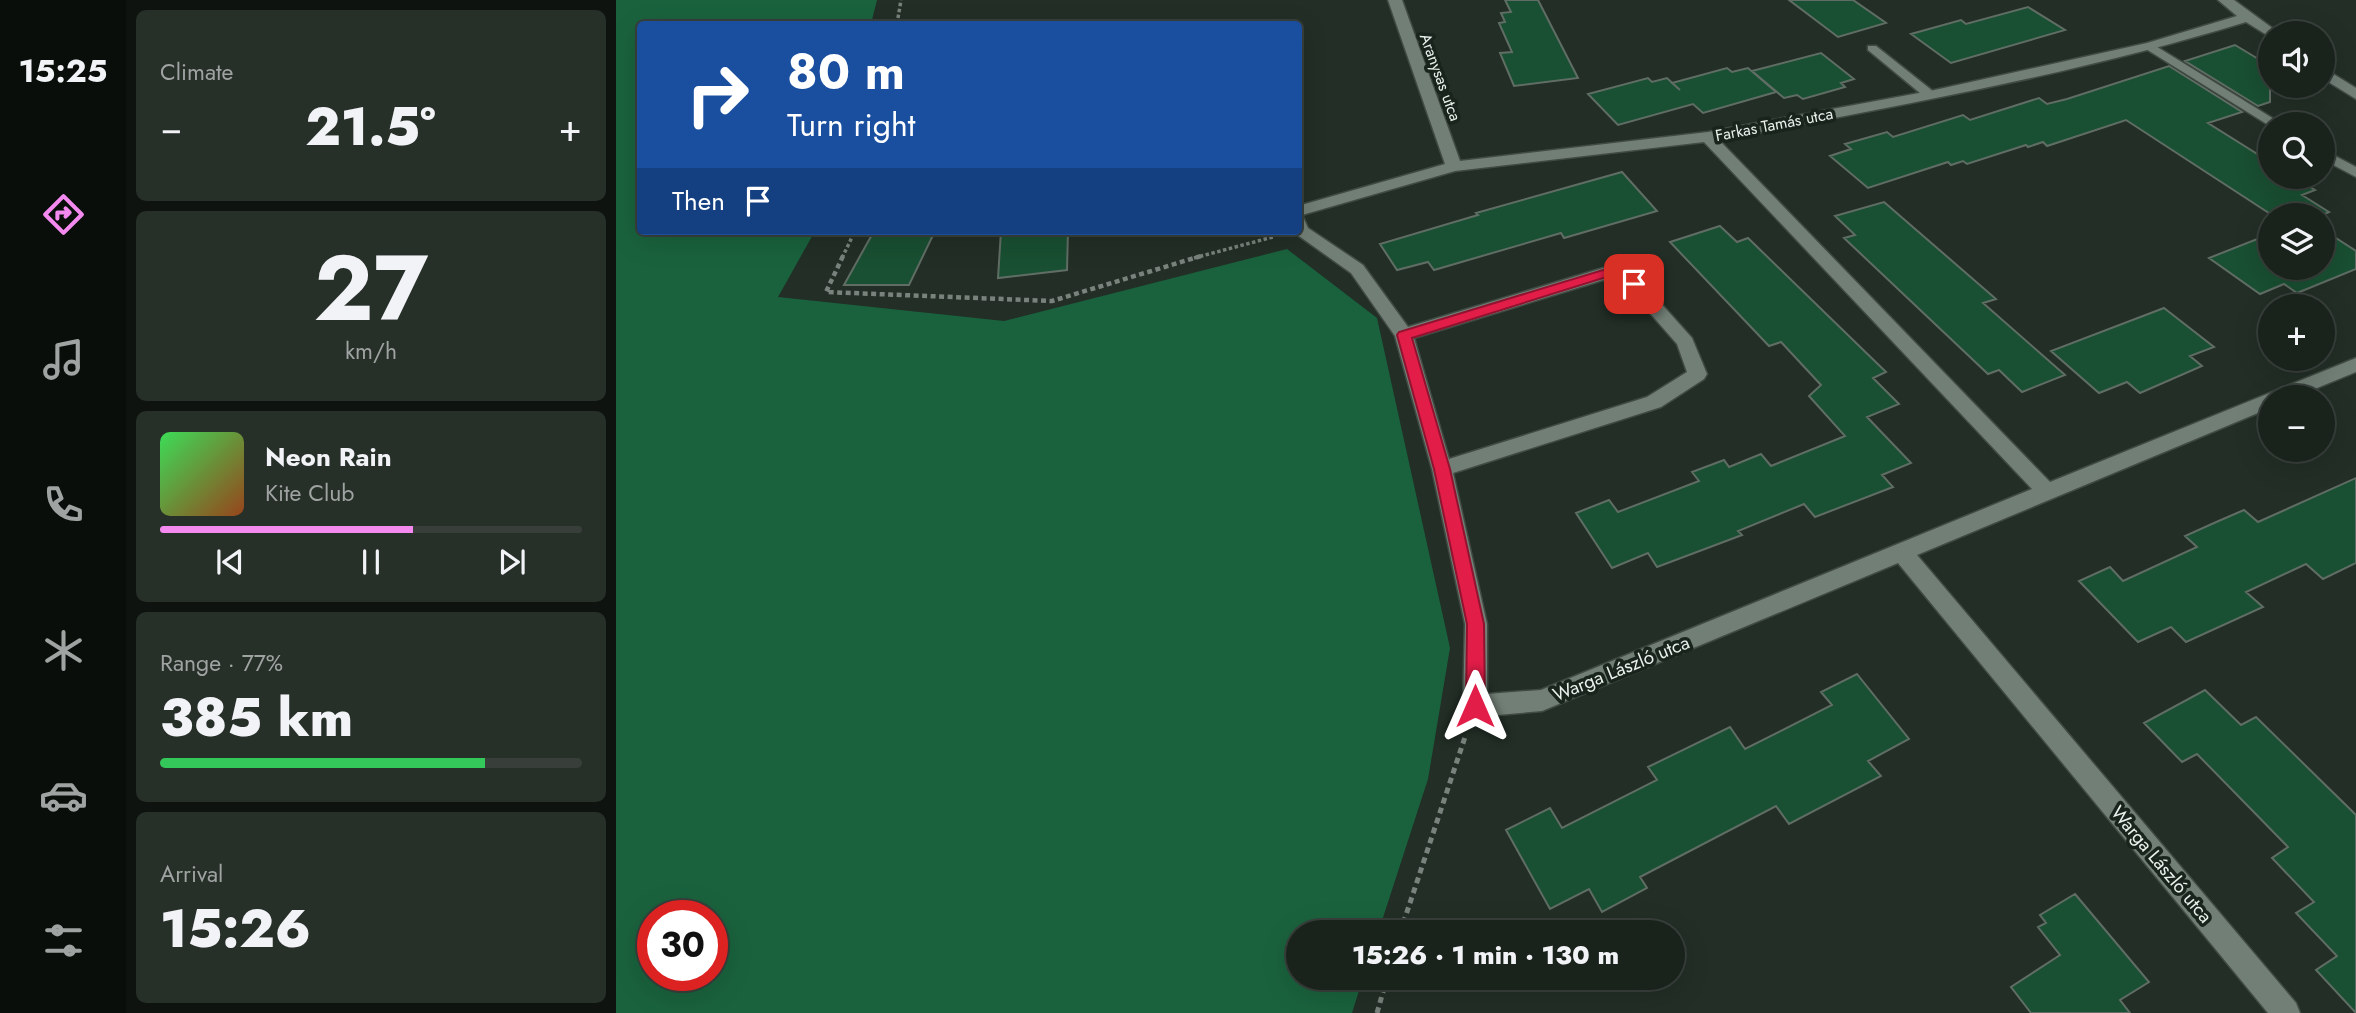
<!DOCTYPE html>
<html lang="en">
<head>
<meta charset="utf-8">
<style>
	:root { --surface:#1a221c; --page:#272f29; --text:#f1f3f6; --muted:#9fa4a3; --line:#383f3b; --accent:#f489f0 }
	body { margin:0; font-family:Jost,sans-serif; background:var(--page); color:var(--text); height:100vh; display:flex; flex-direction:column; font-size:26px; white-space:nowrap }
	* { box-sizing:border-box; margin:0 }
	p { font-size:23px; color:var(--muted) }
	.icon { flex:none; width:38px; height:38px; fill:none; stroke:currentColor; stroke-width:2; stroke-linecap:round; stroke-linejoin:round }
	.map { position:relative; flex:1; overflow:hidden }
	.drawer { display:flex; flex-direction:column; gap:10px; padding:10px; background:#0e130f; width:490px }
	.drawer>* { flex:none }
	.top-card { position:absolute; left:21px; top:21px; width:665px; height:214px; border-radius:7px; box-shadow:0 7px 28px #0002,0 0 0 2px var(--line); background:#1a4fa0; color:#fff; overflow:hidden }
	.fabs { position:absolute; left:1642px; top:21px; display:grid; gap:14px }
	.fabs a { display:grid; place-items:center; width:77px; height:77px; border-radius:50%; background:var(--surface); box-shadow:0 7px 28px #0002,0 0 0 2px var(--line); font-size:35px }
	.speed { position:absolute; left:21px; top:900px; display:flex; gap:14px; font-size:35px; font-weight:700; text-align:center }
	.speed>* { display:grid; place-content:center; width:91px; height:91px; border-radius:50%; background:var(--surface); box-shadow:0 7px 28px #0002,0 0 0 2px var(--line); line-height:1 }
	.speed .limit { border:10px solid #d22; background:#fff; color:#111 }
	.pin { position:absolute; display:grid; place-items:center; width:60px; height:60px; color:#fff; margin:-30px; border-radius:14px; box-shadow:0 4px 10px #0006 }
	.me { position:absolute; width:77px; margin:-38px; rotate:0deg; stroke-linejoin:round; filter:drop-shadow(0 0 5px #0008) }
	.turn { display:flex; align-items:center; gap:24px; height:147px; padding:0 35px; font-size:32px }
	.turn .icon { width:91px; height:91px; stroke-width:2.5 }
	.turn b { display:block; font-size:49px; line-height:60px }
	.then { display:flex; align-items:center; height:66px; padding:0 35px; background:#0003; gap:14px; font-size:26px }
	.big { font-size:52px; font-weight:800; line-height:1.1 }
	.drawer .card { flex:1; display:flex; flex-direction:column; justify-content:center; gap:10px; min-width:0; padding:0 24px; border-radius:10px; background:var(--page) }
	.drawer .dial { align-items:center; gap:0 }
	.dial b { font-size:91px; line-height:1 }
	.song { display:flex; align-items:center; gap:21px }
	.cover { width:84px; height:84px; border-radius:10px; background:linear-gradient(135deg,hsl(130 70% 55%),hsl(20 70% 35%)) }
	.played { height:7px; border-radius:4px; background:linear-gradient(90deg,var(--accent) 60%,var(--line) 60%) }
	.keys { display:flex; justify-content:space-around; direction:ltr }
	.heat { display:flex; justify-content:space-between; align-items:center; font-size:38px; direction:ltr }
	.charge { height:10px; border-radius:5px; background:linear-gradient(90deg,#34c759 77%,var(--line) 0) }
	.trip { position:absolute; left:670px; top:920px; width:399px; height:70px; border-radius:35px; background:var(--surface); box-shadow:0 7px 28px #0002,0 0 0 2px var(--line); font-weight:800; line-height:70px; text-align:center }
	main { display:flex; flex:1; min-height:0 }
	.tab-bar { display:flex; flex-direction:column; width:126px; justify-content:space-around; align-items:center; background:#0a0e0b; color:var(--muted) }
	.tab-bar .icon { width:49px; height:49px }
	.tab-bar .active { color:var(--accent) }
	.tab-bar b { font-size:32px; color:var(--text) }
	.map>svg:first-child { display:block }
</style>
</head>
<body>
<main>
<nav class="tab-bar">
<b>15:25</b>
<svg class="icon active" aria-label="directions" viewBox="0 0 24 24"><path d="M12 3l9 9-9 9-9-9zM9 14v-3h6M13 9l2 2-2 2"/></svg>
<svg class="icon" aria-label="music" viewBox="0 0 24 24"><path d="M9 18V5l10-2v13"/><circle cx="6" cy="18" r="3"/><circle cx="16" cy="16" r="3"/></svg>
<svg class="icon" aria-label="phone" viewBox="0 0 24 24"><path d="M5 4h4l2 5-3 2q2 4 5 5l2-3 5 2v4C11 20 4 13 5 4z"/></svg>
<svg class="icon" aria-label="climate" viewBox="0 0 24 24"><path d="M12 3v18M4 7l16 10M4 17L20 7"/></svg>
<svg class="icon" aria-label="car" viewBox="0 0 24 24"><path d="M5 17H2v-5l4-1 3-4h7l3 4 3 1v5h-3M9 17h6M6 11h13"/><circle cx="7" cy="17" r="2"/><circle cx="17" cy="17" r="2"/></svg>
<svg class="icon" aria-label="filters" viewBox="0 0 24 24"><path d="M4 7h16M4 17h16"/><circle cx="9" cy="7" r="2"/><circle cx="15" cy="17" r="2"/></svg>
</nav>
<section class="drawer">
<div class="card"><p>Climate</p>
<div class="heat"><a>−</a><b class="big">21.5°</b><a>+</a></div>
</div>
<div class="card dial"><b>27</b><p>km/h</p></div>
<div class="card">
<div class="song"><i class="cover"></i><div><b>Neon Rain</b><p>Kite Club</p></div></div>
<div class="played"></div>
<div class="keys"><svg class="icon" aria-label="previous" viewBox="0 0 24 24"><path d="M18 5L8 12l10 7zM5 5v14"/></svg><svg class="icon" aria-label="pause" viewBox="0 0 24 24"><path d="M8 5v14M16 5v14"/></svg><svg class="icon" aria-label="next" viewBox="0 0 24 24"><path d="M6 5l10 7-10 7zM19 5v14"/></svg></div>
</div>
<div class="card"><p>Range · 77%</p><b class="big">385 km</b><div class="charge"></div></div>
<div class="card"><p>Arrival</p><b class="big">15:26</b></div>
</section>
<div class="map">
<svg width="1740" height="1013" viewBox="0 0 1740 1013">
	<rect width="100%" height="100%" fill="#222e26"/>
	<path fill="#1a623d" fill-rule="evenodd" d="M0 0H261L255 24H24V231H199L162 297 388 321 671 249 761 318 834 648 812 779 762 933H682V978H747L736 1013H0ZM96 915V975H37V915Z"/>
	<path fill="#194f32" stroke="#606d64" stroke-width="2" d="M889 0H922L962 78 898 86 884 53 896 52 883 23 889 22 885 13 895 12Z
		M1173 0H1237L1270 23 1222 37Z
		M1412 7 1449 30 1335 63 1295 34 1345 20 1350 24Z
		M1619 45 1654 66V102L1642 106 1569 61Z
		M1205 53 1238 79 1225 83 1229 87 1187 99 1181 95 1168 98 1136 71Z
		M1553 66 1626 112 1592 123 1654 162V177H1677L1699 190 1686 195 1713 212 1706 215H1656L1510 120 1431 146 1427 142 1412 147 1410 145 1351 164 1347 161 1335 165 1332 162 1252 188 1214 156 1235 149 1229 144 1271 132 1277 137 1347 115 1354 120 1423 98 1431 104 1451 99Z
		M1111 68 1116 72 1132 68 1160 92 1087 113 1077 104 1002 125 972 94 1032 78 1036 82 1051 78 1064 90 1056 83Z
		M1006 172 1041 211 948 238 945 233 818 270 812 262 781 270 764 244 862 215 860 213Z
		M1268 202 1380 299 1367 303 1449 375 1406 392 1383 370 1372 374 1228 238 1239 235 1219 216Z
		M1104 226 1121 242 1132 238 1270 372 1257 378 1283 404 1251 417 1295 463 1266 475 1277 487 1199 517 1188 504 1122 531 1126 535 1041 567 1032 553 996 568 960 513 993 500 1002 512 1083 481 1076 472 1108 460 1113 467 1145 454 1155 466 1229 436 1193 396 1205 385 1165 342 1153 346 1054 242Z
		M1706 229 1740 251V269L1681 293 1668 284 1644 294 1593 258 1654 234V268H1706Z
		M258 231H319L293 285H228Z
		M385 231H452L451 270 382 278Z
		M1548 308 1598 347 1574 356 1586 366 1524 393 1511 382 1483 393 1435 351Z
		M1740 478V563L1707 579 1690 564 1630 592 1647 607 1570 642 1555 627 1522 642 1463 581 1494 567 1507 581 1581 547 1569 536 1598 523 1628 510 1642 522Z
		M1241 674 1293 739 1252 761 1265 776 1173 824 1160 806 1024 877 1031 888 986 912 973 889 934 909 890 830 934 808 946 828 1041 780 1032 767 1114 727 1129 749 1216 705 1205 692Z
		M1589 690 1625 725 1640 717 1740 815V1013L1700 970 1721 956 1680 913 1698 902 1656 858 1672 847 1581 754 1566 762 1528 723Z
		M1459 894 1533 982 1504 1000 1514 1013H1415L1395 987 1444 955 1422 927 1430 923 1424 915Z"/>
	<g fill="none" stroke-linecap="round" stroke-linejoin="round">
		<defs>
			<path id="service" d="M1530 45H1538L1666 124 1654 126 1530 49Z
				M1252 46H1260L1318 92V98H1310L1252 50Z
				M1706 149 1740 167V177L1706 159Z"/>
			<path id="minor" d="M772 0H786L844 161 1092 132 1314 91 1531 43 1621 16 1602 0H1618L1659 30 1661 33H1654V37L1630 22C1458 75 1280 106 1103 140L1434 482 1740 358V372L1679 397H1654V408L1301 555 1680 1003 1684 1013H1652L1282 563 926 711 859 717 851 714 847 706 849 624 816 469 779 336 735 273 676 231H682V206L829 164ZM1088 142 1416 489 925 690 871 694V624L837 473 1045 407 1088 379 1091 374 1076 338 1024 280 987 268 792 327 747 265 692 228 686 215 839 171ZM987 280 1012 288 1061 344 1071 372 1031 397 833 459 798 338Z
				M1706 67 1740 88V99L1706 78Z"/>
		</defs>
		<use href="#service" stroke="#414b44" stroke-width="3"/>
		<use href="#minor" stroke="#414b44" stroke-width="3"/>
		<path stroke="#79827c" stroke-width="3.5" stroke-dasharray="3.5 2.5" stroke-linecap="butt" d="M281 24 285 0
			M226 258 239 231
			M578 258 657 237"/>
		<path stroke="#79827c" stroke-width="4.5" stroke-dasharray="5 3.5" stroke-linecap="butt" d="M227 256 210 292 436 301 585 256"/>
		<path stroke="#79827c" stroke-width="5" stroke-dasharray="6 4.5" stroke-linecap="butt" d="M784 933 850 734
			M761 1013 771 978"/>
		<use href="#service" fill="#717f76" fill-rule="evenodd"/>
		<use href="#minor" fill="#717f76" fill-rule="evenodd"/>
	</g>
	<path fill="#e11d48" stroke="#92132f" stroke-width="2" d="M987 270 1023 281 1025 284 1018 289 987 278 796 338 834 469 868 624 869 706 866 712 859 714 853 712 850 706 851 624 818 469 781 335 783 332Z"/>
	<g text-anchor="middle" stroke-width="7" stroke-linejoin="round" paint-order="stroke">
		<g font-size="16" fill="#eaf1ec" stroke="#18241c">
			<text transform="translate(825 77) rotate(70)" y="6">Aranysas utca</text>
			<text transform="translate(1158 124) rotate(-11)" y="6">Farkas Tamás utca</text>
		</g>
		<g font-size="19" fill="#eaf1ec" stroke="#18241c">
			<text transform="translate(1005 668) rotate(-22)" y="7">Warga László utca</text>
			<text transform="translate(1546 864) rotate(50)" y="7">Warga László utca</text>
		</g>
	</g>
</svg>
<div class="fabs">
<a><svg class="icon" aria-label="sound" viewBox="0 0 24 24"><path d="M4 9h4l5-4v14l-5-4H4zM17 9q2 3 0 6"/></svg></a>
<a><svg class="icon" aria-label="search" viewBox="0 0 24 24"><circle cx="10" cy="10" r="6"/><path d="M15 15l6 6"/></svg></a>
<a><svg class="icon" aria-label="layers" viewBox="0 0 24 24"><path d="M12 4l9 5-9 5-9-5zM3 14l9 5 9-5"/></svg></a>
<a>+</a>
<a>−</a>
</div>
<div class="speed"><div class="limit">30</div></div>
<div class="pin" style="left:1018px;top:284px;background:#d93025"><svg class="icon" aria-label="arrive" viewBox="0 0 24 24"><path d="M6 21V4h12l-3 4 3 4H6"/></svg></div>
<svg class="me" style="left:859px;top:706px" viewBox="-20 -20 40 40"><path d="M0-17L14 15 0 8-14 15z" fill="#e11d48" stroke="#fff" stroke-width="4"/></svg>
<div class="trip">15:26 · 1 min · 130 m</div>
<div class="top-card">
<div class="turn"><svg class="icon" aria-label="right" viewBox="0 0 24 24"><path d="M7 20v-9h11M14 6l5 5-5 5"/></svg><div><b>80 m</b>Turn right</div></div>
<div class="then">Then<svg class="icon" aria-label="arrive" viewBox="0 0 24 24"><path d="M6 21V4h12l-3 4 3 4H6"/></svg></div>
</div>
</div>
</main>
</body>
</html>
